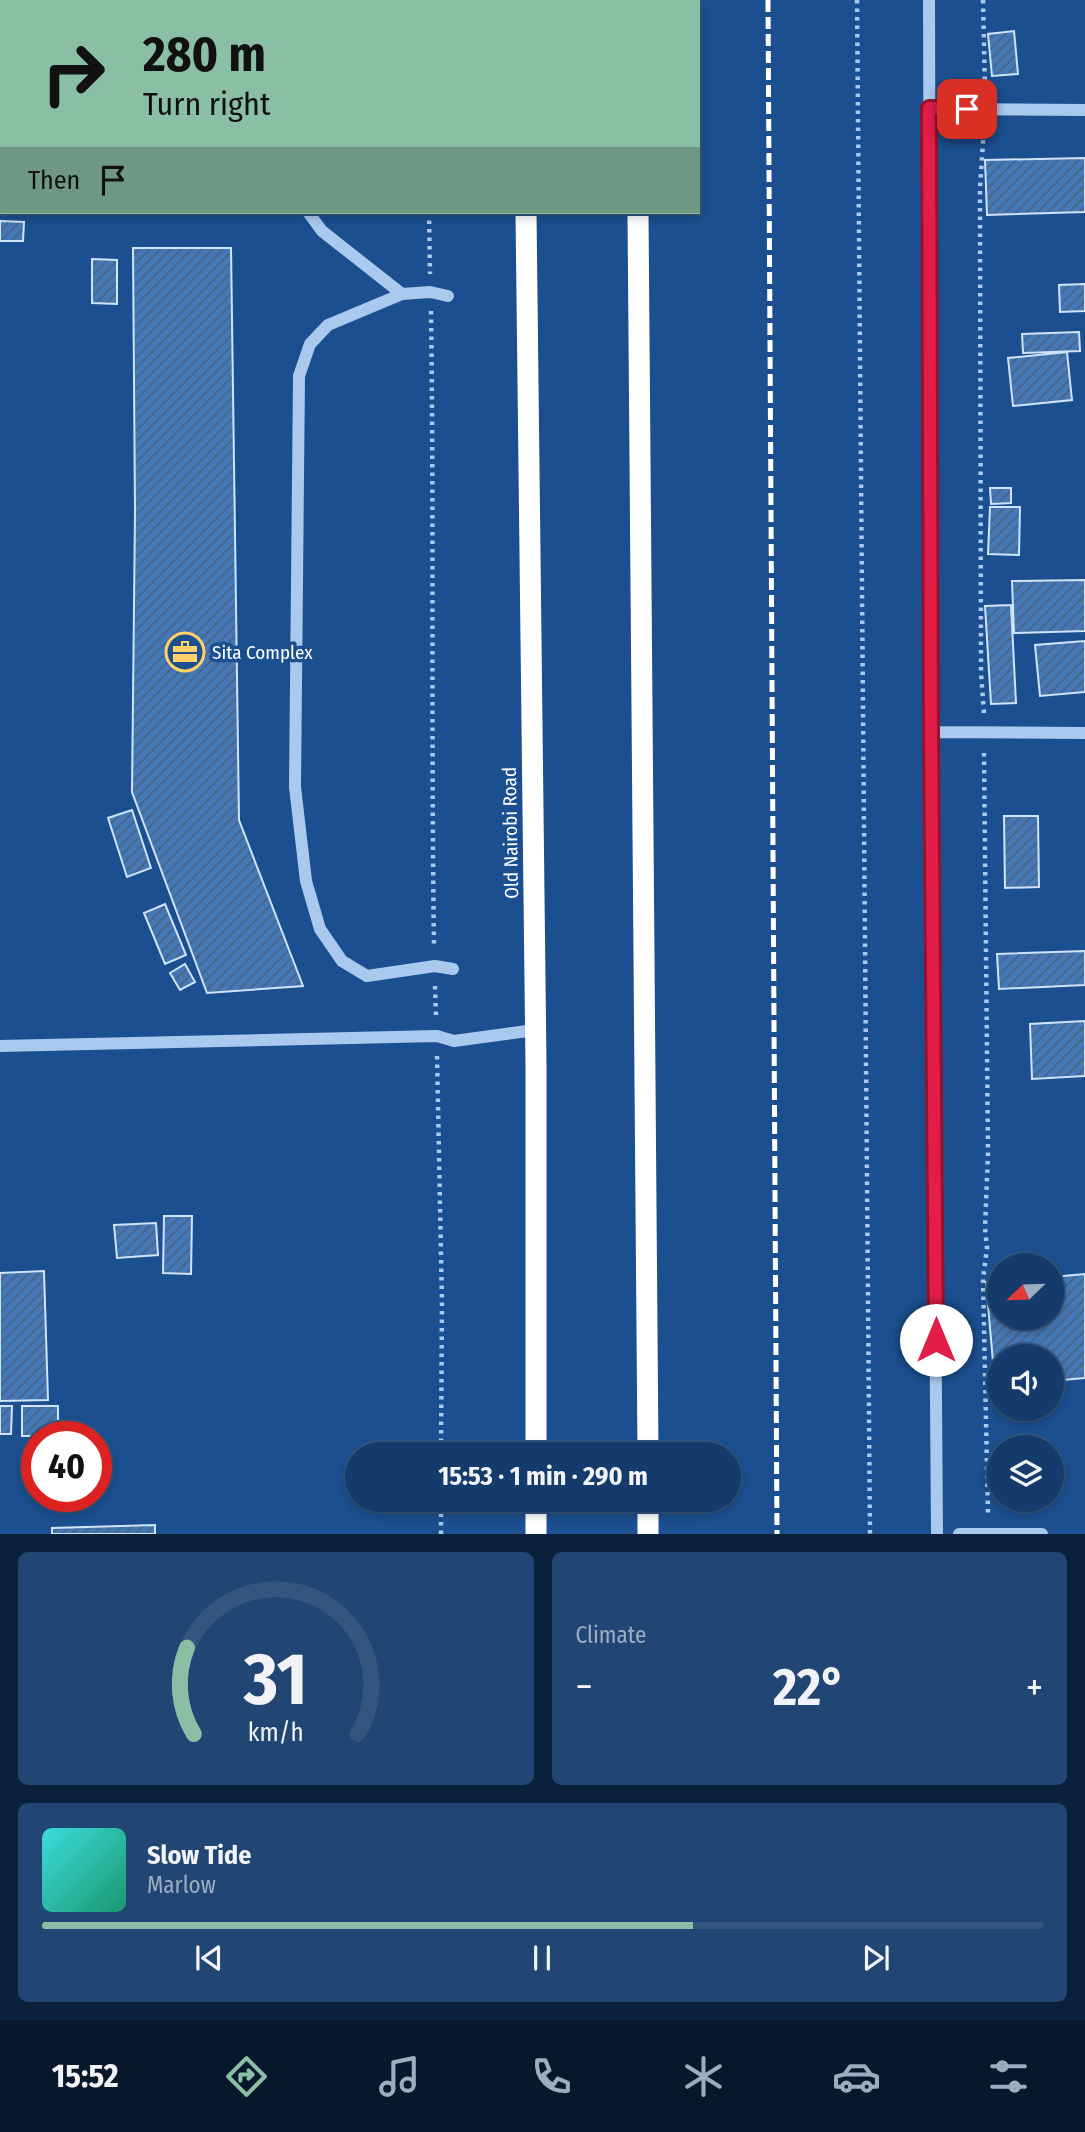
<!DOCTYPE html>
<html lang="en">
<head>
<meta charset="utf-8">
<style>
	:root { --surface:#143b6b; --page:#214673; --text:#f1f3f6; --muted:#9dadc1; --line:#33557e; --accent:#8abfa5 }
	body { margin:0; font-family:"Fira Sans Condensed",sans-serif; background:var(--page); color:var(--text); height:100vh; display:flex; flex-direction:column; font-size:26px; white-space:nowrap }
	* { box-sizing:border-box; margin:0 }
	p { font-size:23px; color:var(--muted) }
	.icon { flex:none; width:38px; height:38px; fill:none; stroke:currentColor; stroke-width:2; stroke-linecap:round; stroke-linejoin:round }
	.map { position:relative; height:1534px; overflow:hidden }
	.side { display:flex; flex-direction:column; gap:18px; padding:18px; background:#0b203b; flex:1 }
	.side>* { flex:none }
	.guide { position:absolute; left:0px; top:0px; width:700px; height:214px; box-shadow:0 4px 10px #0003,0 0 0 2px var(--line); background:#8abfa5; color:#111; overflow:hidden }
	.needle { width:46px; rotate:247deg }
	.fabs { position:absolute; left:987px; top:1253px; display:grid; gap:14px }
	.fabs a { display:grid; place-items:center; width:77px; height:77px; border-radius:50%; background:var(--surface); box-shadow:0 4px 10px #0003,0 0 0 2px var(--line); font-size:35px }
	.speed { position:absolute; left:21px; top:1421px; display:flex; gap:14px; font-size:35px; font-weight:700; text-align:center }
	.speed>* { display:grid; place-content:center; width:91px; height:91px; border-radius:50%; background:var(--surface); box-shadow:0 4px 10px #0003,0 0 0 2px var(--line); line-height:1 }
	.speed .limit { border:10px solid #d22; background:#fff; color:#111 }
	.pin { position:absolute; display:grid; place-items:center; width:60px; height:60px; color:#fff; margin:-30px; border-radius:14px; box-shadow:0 4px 10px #0006 }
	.me { position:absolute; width:77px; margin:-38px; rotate:0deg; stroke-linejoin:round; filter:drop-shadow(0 0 5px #0008) }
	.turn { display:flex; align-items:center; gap:24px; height:147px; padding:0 28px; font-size:32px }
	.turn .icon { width:91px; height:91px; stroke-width:2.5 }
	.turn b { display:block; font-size:49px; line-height:60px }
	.then { display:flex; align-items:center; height:66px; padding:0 28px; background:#0003; gap:14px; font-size:26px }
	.big { font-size:52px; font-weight:700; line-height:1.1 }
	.side .widget { flex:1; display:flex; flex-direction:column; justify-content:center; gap:10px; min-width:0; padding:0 24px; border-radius:10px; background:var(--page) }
	.side .dial { align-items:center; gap:0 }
	.dial svg { height:182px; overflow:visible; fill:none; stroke:var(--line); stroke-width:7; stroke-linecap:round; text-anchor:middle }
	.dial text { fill:var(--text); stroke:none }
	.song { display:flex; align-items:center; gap:21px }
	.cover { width:84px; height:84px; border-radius:10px; background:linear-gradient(135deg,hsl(180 70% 55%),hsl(160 70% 35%)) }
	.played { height:7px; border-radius:4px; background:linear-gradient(90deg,var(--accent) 65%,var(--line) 65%) }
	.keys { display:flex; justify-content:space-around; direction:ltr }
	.heat { display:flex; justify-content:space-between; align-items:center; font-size:38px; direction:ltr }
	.side .tiles { flex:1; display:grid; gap:18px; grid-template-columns:1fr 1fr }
	.widget:last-child { grid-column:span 2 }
	.trip { position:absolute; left:345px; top:1442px; width:396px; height:70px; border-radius:35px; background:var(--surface); box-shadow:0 4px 10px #0003,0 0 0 2px var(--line); font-weight:700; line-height:70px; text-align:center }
	.dock { display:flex; height:112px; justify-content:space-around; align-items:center; background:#08182b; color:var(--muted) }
	.dock .icon { width:49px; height:49px }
	.dock .on { color:var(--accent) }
	.dock b { font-size:32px; color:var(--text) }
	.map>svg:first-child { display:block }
</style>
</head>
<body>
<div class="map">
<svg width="1085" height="1534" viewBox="0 0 1085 1534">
	<defs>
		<pattern id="building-hatch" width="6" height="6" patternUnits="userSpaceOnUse" patternTransform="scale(1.75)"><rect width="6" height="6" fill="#4478b7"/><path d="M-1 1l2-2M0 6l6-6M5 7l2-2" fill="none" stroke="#486282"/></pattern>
	</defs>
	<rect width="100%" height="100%" fill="#1b4f8f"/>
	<path fill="url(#building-hatch)" stroke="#cfe3fa" stroke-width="2" d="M0 0H206L2 2 0 10Z
		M1014 31 1018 74 992 76 988 34Z
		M1085 158V212L987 215 985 160Z
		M0 221 24 222 23 241H0Z
		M133 248H231L239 820 303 986 207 993 132 792 135 512Z
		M92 259 117 260V304L92 303Z
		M1085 284V311L1060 312 1059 285Z
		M1079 332 1080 351 1023 353 1022 334Z
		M1067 352 1072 400 1013 406 1008 358Z
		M990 488H1011V503L991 504Z
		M990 507H1020L1019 555 988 554Z
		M1085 580V631L1014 633 1012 581Z
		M1011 605 1016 703 991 704 985 606Z
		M1085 641V692L1040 696 1035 645Z
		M132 810 151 868 127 877 108 818Z
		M1004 816H1038L1039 887 1005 888Z
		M165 904 186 955 165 964 144 913Z
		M1085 951V985L999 989 997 954Z
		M185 964 195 982 180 990 170 973Z
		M1085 1021V1076L1032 1079 1030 1024Z
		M164 1216H192L191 1274 163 1273Z
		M156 1223 158 1255 117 1258 114 1225Z
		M44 1271 48 1400 0 1401V1273Z
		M1085 1274V1378L1052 1381V1356H999V1385H995L986 1282 999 1281V1318H1052V1277Z
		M0 1406H12L11 1434H0Z
		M22 1406H58V1436H22Z
		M155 1525V1534H52V1528Z"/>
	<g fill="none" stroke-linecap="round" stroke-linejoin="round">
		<path stroke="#a9c9ee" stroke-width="4.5" stroke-dasharray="3.5 5" stroke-linecap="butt" d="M857 0 870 1534
			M983 0 985 90
			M426 2V0
			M429 212 430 274
			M431 311C434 523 431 734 434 946
			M984 713 981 673 980 188 984 127
			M984 753 988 1153 985 1228 987 1248 983 1279 988 1514
			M435 986 436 1016
			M437 1056 442 1303 441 1454
			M441 1534V1500"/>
		<path stroke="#a9c9ee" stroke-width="12" d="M929 0 931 732 937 1534
			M0 41H2
			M929 109 1085 110
			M308 212 322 231 402 294
			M448 296 430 292 402 294 328 325 310 344 299 376 295 787 306 881 320 929 342 961 367 976 435 966 453 969
			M931 732 1085 733
			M0 1046 437 1036 454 1041 535 1030
			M959 1534H1042"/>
		<path stroke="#fff" stroke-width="21" d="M636 0V2
			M524 2V0
			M526 212 536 1066V1454
			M638 212 648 1454
			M536 1500V1534
			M648 1500V1534"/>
		<path stroke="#fff" stroke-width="5" stroke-dasharray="12 5" stroke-linecap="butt" d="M768 0 777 1534"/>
	</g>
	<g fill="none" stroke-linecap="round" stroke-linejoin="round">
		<defs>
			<path id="route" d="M936 1340 931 732 929 108 967 109"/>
		</defs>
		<use href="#route" stroke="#92132f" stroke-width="18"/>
		<use href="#route" stroke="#e11d48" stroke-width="12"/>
	</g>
	<defs>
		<symbol id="office-ring" viewBox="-11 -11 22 22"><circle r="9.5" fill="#1b4f8f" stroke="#ffd166" stroke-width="1.5"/><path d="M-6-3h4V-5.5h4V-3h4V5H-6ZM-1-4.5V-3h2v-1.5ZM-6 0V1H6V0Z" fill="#ffd166"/></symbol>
	</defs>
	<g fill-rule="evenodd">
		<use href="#office-ring" x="163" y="630" width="44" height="44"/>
	</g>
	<g text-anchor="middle" stroke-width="7" stroke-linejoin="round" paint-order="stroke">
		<g font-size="19" fill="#fff" stroke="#1b4f8f" text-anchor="start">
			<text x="212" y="659">Sita Complex</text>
		</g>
		<g font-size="19" fill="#fff" stroke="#1b4f8f">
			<text transform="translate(510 833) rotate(-91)" y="7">Old Nairobi Road</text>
		</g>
	</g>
</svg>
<div class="fabs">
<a><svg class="needle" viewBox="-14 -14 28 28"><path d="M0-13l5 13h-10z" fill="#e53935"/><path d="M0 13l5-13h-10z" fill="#9dadc1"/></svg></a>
<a><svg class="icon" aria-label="sound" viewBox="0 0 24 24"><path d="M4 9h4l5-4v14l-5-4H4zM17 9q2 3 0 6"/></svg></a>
<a><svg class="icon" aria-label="layers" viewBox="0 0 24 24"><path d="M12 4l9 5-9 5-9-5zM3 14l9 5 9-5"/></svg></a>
</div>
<div class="speed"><div class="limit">40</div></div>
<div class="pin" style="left:967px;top:109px;background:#d93025"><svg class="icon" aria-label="arrive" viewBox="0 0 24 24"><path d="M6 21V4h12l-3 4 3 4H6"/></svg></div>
<svg class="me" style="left:936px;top:1340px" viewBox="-20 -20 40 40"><circle r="19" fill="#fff"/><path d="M0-13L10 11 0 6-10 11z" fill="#e11d48"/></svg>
<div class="trip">15:53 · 1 min · 290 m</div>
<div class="guide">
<div class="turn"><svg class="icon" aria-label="right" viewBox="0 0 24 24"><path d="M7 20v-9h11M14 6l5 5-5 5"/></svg><div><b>280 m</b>Turn right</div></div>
<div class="then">Then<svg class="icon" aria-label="arrive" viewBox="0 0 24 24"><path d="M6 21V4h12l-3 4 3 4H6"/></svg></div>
</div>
</div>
<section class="side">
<div class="tiles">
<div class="widget dial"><svg viewBox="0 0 100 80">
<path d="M14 69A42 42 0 1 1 86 69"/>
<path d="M14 69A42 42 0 0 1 11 31" stroke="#8abfa5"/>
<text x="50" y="56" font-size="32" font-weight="700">31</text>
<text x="50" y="72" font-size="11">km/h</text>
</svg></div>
<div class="widget"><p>Climate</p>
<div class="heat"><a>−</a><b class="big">22°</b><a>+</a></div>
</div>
<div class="widget">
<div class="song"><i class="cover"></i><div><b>Slow Tide</b><p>Marlow</p></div></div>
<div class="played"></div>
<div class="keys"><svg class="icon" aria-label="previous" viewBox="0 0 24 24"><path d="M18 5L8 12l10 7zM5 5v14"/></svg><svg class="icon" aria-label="pause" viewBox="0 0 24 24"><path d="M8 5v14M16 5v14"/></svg><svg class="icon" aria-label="next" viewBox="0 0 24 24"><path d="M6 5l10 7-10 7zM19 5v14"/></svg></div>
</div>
</div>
</section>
<nav class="dock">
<b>15:52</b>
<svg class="icon on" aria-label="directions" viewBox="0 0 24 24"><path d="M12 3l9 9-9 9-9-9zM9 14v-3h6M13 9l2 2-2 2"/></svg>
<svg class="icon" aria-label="music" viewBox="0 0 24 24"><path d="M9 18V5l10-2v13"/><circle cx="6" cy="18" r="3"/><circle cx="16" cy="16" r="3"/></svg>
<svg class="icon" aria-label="phone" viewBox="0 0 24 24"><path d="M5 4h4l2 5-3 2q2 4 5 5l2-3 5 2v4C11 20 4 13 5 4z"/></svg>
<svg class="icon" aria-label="climate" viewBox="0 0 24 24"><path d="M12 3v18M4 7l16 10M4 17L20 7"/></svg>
<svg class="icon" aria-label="car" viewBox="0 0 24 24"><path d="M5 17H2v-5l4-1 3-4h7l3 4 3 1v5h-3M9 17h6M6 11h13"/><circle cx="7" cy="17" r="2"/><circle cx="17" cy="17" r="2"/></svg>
<svg class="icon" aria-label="filters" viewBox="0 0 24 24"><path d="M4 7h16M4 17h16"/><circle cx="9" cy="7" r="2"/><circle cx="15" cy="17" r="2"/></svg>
</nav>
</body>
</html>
